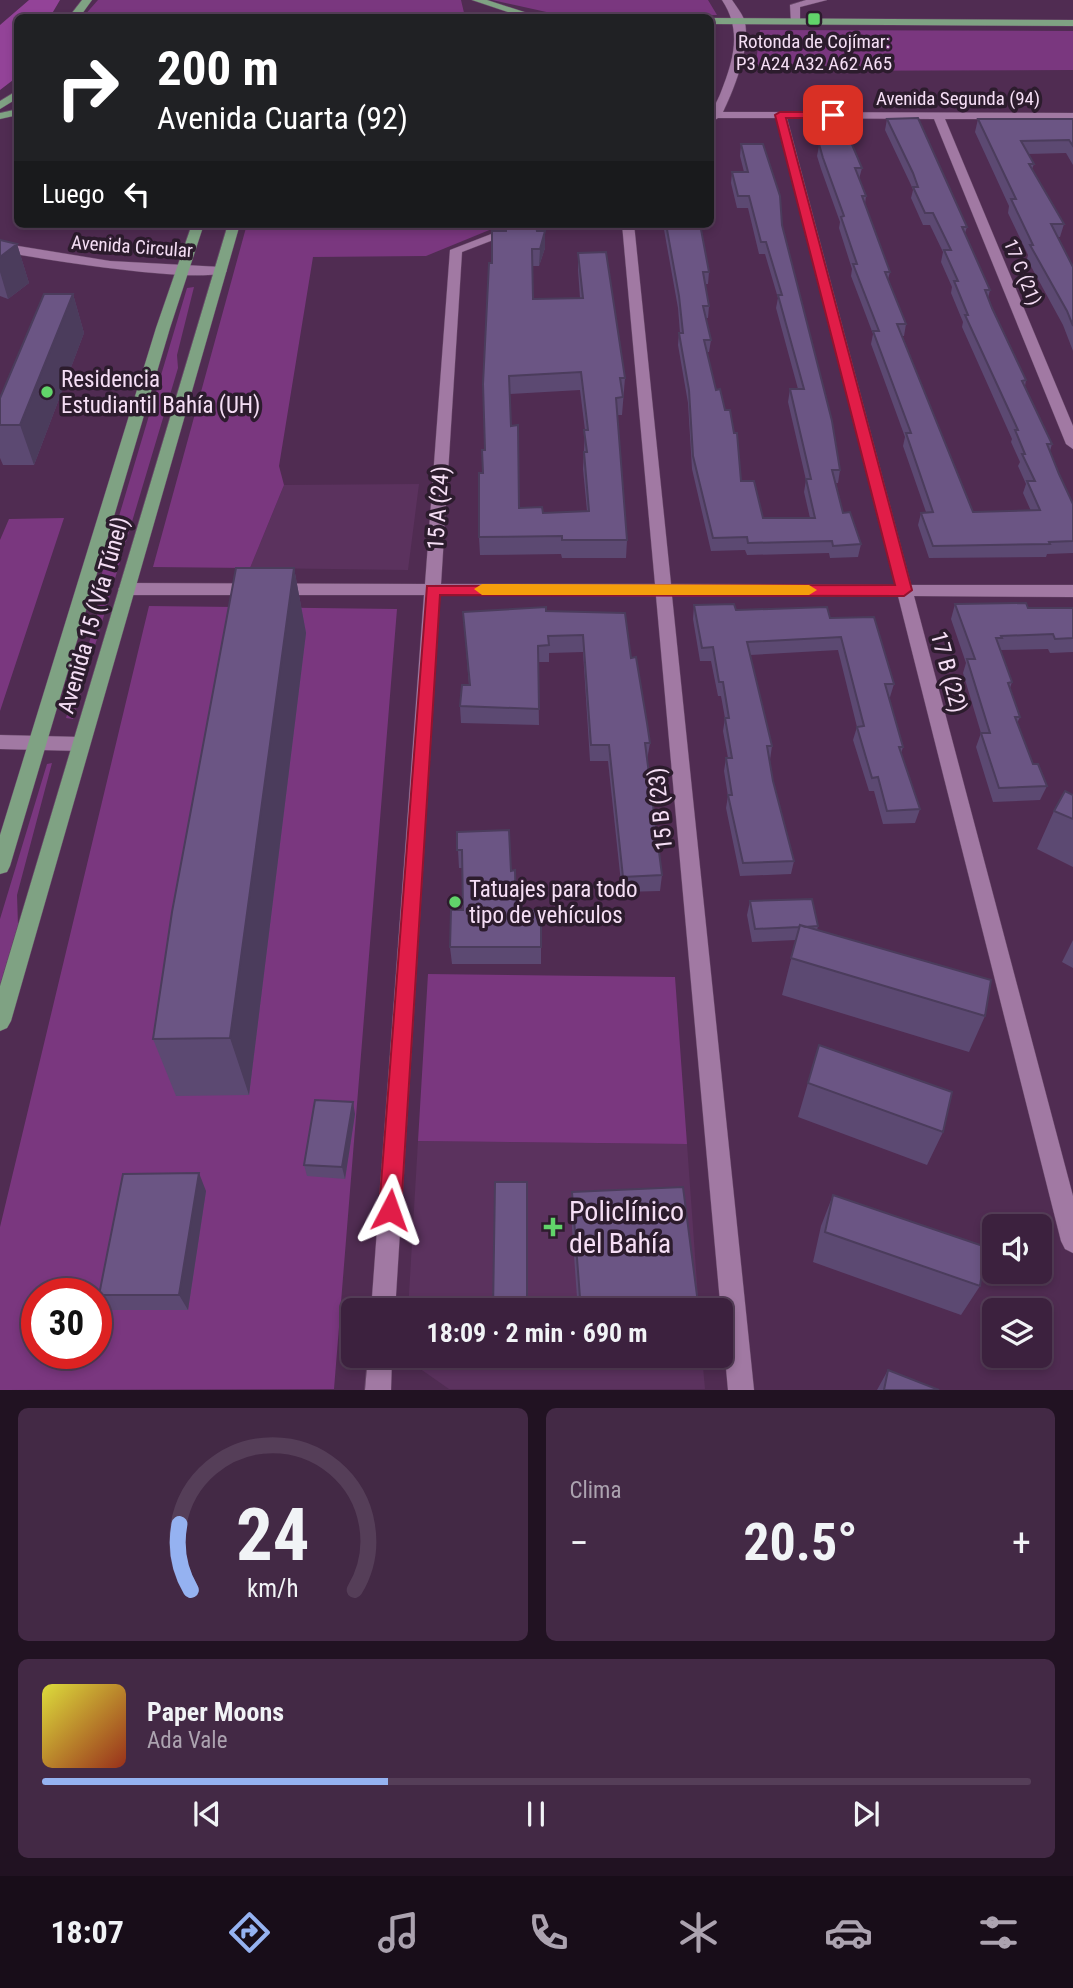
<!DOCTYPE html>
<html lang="es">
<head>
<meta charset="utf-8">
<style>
	:root { --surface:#3c213e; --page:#432945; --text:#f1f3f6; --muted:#aca3b0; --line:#553e58; --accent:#95b2f1 }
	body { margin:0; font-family:"Roboto Condensed",sans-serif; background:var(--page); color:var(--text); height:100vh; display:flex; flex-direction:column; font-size:26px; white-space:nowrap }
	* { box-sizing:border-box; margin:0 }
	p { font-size:23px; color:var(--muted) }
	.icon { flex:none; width:38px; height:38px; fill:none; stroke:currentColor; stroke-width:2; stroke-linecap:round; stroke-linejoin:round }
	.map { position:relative; height:1390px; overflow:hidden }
	.drawer { display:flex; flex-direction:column; gap:18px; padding:18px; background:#211222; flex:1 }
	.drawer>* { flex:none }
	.hud { position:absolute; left:14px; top:14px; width:700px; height:214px; border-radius:10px; box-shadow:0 4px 10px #0003,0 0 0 2px var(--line); background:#202124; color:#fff; overflow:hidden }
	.controls { position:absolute; left:982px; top:1214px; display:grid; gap:14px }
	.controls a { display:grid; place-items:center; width:70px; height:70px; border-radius:10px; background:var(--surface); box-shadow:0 4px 10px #0003,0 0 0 2px var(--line); font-size:35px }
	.speed { position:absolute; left:21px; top:1278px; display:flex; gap:14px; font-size:35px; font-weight:700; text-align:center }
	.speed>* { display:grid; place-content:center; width:91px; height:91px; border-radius:50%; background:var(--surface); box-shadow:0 4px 10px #0003,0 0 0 2px var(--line); line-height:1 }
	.speed .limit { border:10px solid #d22; background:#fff; color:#111 }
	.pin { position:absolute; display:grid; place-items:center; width:60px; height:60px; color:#fff; margin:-30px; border-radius:14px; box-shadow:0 4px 10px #0006 }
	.me { position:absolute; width:77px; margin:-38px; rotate:4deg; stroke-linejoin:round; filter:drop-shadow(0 0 5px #0008) }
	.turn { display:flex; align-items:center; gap:24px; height:147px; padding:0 28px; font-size:32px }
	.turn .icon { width:91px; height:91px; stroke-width:2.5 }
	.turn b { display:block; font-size:49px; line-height:60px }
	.then { display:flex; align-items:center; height:66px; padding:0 28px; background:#0003; gap:14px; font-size:26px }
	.big { font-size:52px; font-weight:700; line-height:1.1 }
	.drawer .widget { flex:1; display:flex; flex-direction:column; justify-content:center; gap:10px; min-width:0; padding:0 24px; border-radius:10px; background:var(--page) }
	.drawer .dial { align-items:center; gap:0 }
	.dial svg { height:182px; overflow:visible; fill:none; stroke:var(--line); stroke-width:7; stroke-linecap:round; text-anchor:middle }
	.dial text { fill:var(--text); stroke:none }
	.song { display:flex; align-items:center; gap:21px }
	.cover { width:84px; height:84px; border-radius:10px; background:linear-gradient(135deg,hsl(60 70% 55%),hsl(10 70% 35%)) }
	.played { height:7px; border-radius:4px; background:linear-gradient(90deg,var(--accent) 35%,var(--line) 35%) }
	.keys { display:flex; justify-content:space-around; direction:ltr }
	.heat { display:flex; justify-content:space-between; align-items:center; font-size:38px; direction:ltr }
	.drawer .tiles { flex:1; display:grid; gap:18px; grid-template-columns:1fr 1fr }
	.widget:last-child { grid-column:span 2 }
	.trip { position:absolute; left:341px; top:1298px; width:392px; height:70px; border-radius:10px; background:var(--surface); box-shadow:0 4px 10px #0003,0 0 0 2px var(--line); font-weight:700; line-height:70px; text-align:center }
	.tab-bar { display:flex; height:112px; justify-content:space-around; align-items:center; background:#180d19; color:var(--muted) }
	.tab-bar .icon { width:49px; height:49px }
	.tab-bar .selected { color:var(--accent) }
	.tab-bar b { font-size:32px; color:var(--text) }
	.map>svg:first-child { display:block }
</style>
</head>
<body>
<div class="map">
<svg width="1073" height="1390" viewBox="0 0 1073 1390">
	<rect width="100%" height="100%" fill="#502c52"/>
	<path fill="#5b325e" d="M419 484 408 570 250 568 284 485Z
		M418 1141 687 1144 699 1311H408Z
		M415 1356H702L705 1389H449L419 1368Z"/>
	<path fill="#7a377f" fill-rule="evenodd" d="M98 0H461L465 17H83Z
		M492 0H708L717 15 569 17Z
		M760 30 1073 31V70L755 71Z
		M247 224H504L426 256 313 257 279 466 284 485 250 568 153 567Z
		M194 287 177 355 178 368 73 719 66 718 97 617V590L187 288Z
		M64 518 0 711V540L9 519Z
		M149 606 397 609 334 1389 0 1390V1227ZM37 1293H96V1353H37Z
		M52 763 17 895 18 925 0 985V919L47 764Z
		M428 974 675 977 687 1144 418 1141Z"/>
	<path fill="#934398" d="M29 0H60L50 17 18 18 17 77 0 90V25Z"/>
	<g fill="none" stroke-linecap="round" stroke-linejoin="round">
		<defs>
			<path id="minor" d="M722 0H732C736 6 741 12 744 19 752 44 734 90 723 112L1073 113V119H945L1073 426V449L1066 444 934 119 787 118 911 585H1073V597L914 596 1073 1196V1253L1065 1249 1061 1241 898 596H672L754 1390H728L656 596 440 595 395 1311H371L424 595H126L118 589 126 583 425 584 450 250 517 224H535L462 252 441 584H655L622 224H634L671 584 895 585 776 118H718L710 123C710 111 717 103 721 92 734 59 742 30 722 0Z
				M806 0H827L800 7V21L791 23 790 5Z
				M0 243 110 261 221 267 227 271C208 286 32 258 0 251Z
				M0 735 81 737 87 739 90 744 87 749 81 751 0 749Z
				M368 1356H392L391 1390H365Z"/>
			<path id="major" d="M82 0H92L79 18H68Z
				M472 0H487L543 18H526Z
				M710 18 1073 20V26L710 24Z
				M18 90V98L0 109V101Z
				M18 109V115L0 119V113Z
				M192 224H204L170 328 10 866 7 872 0 874V835L156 328Z
				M228 224H240L11 1021 7 1028 0 1031V986Z"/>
		</defs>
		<use href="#minor" stroke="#674868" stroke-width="1"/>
		<use href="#major" stroke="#674868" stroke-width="1"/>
		<use href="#minor" fill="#a179a3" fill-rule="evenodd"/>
		<use href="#major" fill="#7fa283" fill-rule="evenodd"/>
	</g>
	<path fill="#5c4972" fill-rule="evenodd" d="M887 119 967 227 965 233 990 290 988 298 992 308 1026 380 1025 386 1052 444 1050 451 1059 474 1073 504V553L1047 554 1046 557 929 558 918 525 921 513 926 512 903 446 905 437 871 344 873 334 851 276 852 269 839 228 840 222 821 169 817 156 819 146 814 133 815 121 862 168 859 179 866 196 865 204 890 272 888 279 906 324 904 336H901L973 512 1031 511 1023 493 1026 484 1018 466 1020 462 1011 442 1012 439 962 327 963 322 951 293 952 287 941 262 943 252 930 225H923L911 198 913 190 911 185 885 130Z
		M978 119H1073V165L1066 153 1028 154 1034 164 1032 169 1064 224 1060 237H1057L1073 267V351L1063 325 1027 259 1028 255 1008 213 1009 206 975 132Z
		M741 144 782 225 840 470 838 483H836L843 513 861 544 858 557 830 558 829 553 747 555 745 550 711 551 692 469 688 403 678 345 679 333H680L678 308 663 224H700L709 272 708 284H705L709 306 708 318H706L711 340 709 352H707L716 390 741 481 763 518H810L804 492 806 480 788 402 790 389H798L776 308 778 298 765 254H759L748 208H737L731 183 732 172H744L740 156Z
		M537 231 545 248 539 266H532L533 299 580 298 578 270V253L625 378 622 415H617L627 540 626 558H562L561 554 480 555 479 537 483 473 485 450 492 263ZM580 390 585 430 583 469 587 511 543 513 519 508 511 426 510 394Z
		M0 240 17 244 29 283 8 299 0 296Z
		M73 294 84 333 34 465H3L0 458V398Z
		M294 568 306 633 249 1095 176 1096 153 1039Z
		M955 604 1028 608H1073V652L1050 653 1048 649 1000 650 1012 682 1010 688 1020 717 1017 723 1033 764 1047 786 1040 800 993 802 976 747 981 733 963 673 966 663 951 619Z
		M694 605 830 618 894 684 890 697H888L903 747 901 754 920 809 915 823 883 824 874 791H869L853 740 857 727 838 650 750 655 772 746 770 760 773 781 794 861 791 874 740 876 726 808 728 796 724 771 726 758H728L723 731 725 718 721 696H718L711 661H700L693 619Z
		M546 611 631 658 650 743 647 760 662 875 660 891 622 892 608 761H590L583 652 549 653V662H538L539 725 461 723 460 706 469 685 463 612Z
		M1073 795V867L1037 849 1054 811Z
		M457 832 511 871 516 910H541V964H452L450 947 463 910 462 868H459Z
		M750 901 818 926 817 930 985 1016 969 1052 782 995 796 940 752 942 747 915Z
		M1073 940V968L1062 962Z
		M819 1045 943 1132 927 1165 798 1117Z
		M355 1114 345 1179 307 1176 304 1165Z
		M206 1191 188 1310H109L99 1295Z
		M572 1192 699 1311H578L571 1214Z
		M833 1195 980 1286 961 1315 813 1262 821 1226Z
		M888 1370 939 1390H877Z"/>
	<path fill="#4b3c5c" d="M545 231V248L539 266 540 249Z
		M17 244 29 283 8 299 0 272V257Z
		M73 294 84 333 34 465 20 425Z
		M294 568 306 633 249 1095 230 1038Z
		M353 1102 355 1114 345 1179 342 1167Z
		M199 1173 206 1191 188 1310 179 1295Z"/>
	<path fill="#6b5584" stroke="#4b3c5c" stroke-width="2" fill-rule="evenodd" d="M918 118 967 227H962L990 290H985L992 308 1026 380 1022 381 1052 444H1047L1059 474 1073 504V541L1049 542 1050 544 933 546 921 513 933 512 906 433H911L873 331H879L853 264H857L841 217 844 216 823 158 819 144H824L815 121H842L862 168H855L866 196H862L890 272H885L906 324H897L973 512 1040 510 1027 481H1035L1022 454H1025L1015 430H1018L965 315H968L954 281H958L944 250H951L933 213H925L913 187H918L913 173 887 119Z
		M978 119H1073V146L1069 140 1021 141 1034 164H1029L1064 224H1051L1073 267V326L1067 311 1030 245H1033L1011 199H1016Z
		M741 144H763L780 196 782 225 832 421 840 470H832L843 513 850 512 861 544 833 546 832 541 748 543 747 537 713 538 693 456 689 390 679 333H683L679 296 666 224H700L709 272H703L709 306H703L711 340H704L716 390 720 389 725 410H730L734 433H737L741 481H754L763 518H815L806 479H811L790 389H804L778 295H782L766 242H761L749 196H738L732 172H748Z
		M506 226H536L537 231H545L540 249H532L533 299 583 298 578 253 606 252 625 378H620L623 397 616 398 627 540H562V536L479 537V473H483L482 450H485L483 384 489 263H492V231H506ZM581 372 588 430H584L587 452H584L589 511 543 513 542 507 519 508 518 425 511 426 509 376Z
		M0 240 17 244 0 257Z
		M44 294H73L20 425H0V398Z
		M236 568H294L230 1038 153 1039 172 912Z
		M1026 603 1028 608H1073V638L1055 639 1053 634 1001 636 1002 638H996L1012 682 1008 683 1020 717H1015L1033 764H1038L1047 786 999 788 981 733H990L967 659H975L955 604Z
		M734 604 736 610 827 607 830 618 874 617 894 684H885L903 747H899L920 809 887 811 878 777 872 778 857 727 864 726 841 637 747 642 772 746H767L773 781 794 861 743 863 728 795H732L726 758H732L725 718H729L723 682H719L713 647 702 648 694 605Z
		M546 607V611L625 613 631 658 636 657 647 723 650 743H645L662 875 623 877 609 745H591L583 635 548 636 549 645 538 646 539 709 460 706 462 685H470L463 612Z
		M1065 791 1073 795V819L1054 811Z
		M509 830 511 871 515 870 516 910H541V947H450L451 910H463L462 850H457V832Z
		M812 899 818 926 805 927 800 925 799 927 755 929 750 901Z
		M800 925 991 980 985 1016 791 958Z
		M819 1045 952 1092 943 1132 808 1083Z
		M315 1100 353 1102 342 1167 304 1165Z
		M199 1173 179 1295H99L123 1174Z
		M495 1182H527V1311H493Z
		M683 1187 699 1311H581L572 1192Z
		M833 1195 986 1247 980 1286 825 1232Z
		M888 1370 939 1390H884Z"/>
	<path fill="#e11d48" stroke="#92132f" stroke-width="2" d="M780 112H833L838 115 833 118H786L912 590 904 596 440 595 401 1210 398 1218 390 1221 383 1218 379 1210 427 586 895 585 775 115Z"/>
	<path fill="#f59e0b" d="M482 584 809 585 817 590 809 595H482L474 589Z"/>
	<g fill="#61d46a" stroke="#2c1c2d" stroke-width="2.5">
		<rect x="807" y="12" width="14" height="14" rx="3.5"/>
		<circle cx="47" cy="392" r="7"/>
		<circle cx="455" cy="902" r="7"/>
		<path d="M549.5 1216.5h7v7h7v7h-7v7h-7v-7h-7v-7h7z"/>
	</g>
	<g text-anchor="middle" stroke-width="7" stroke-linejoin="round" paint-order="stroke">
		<g font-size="19" fill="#f5def5" stroke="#2c1c2d">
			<text x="814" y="48">Rotonda de Cojímar:<tspan x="814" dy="22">P3 A24 A32 A62 A65</tspan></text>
		</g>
		<g font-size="19" fill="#f5def5" stroke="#2c1c2d">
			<text x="958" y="105">Avenida Segunda (94)</text>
			<text transform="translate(132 246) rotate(4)" y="7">Avenida Circular</text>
			<text transform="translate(1023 272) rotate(68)" y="7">17 C (21)</text>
		</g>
		<g font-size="23" fill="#f5def5" stroke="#2c1c2d" text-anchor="start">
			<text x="61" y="387">Residencia<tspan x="61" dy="26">Estudiantil Bahía (UH)</tspan></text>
			<text x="469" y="897">Tatuajes para todo<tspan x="469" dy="26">tipo de vehículos</tspan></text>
		</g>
		<g font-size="23" fill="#f5def5" stroke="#2c1c2d">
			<text transform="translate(438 508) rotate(-86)" y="8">15 A (24)</text>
			<text transform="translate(93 615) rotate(-74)" y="8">Avenida 15 (Vía Túnel)</text>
			<text transform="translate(949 672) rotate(75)" y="8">17 B (22)</text>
			<text transform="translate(660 809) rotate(-96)" y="8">15 B (23)</text>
		</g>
		<g font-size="28" fill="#f5def5" stroke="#2c1c2d" text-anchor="start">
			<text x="569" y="1221">Policlínico<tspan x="569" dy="32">del Bahía</tspan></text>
		</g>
	</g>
</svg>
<div class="controls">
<a><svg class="icon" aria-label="sound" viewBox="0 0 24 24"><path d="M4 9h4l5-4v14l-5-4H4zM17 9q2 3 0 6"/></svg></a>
<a><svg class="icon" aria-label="layers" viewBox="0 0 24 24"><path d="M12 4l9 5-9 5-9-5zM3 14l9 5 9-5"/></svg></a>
</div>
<div class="speed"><div class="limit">30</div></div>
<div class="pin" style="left:833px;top:115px;background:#d93025"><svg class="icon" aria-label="arrive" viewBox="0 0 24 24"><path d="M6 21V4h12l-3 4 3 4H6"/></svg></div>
<svg class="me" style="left:390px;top:1210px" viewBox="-20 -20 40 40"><path d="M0-17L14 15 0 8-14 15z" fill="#e11d48" stroke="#fff" stroke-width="4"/></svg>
<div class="trip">18:09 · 2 min · 690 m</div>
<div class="hud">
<div class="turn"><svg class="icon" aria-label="right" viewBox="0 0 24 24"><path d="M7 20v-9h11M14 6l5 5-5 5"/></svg><div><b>200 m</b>Avenida Cuarta (92)</div></div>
<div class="then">Luego<svg class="icon" aria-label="left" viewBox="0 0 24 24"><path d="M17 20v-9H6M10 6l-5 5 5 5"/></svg></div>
</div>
</div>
<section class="drawer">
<div class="tiles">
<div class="widget dial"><svg viewBox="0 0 100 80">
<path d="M14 69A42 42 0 1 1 86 69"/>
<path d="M14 69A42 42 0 0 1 9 40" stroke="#95b2f1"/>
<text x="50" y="56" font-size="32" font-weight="700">24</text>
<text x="50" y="72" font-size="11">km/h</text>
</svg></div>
<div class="widget"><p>Clima</p>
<div class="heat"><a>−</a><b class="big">20.5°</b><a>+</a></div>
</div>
<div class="widget">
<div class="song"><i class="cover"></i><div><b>Paper Moons</b><p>Ada Vale</p></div></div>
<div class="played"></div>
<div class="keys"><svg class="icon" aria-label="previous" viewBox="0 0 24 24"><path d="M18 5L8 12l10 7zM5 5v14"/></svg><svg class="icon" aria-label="pause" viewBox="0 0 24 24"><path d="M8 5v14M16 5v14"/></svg><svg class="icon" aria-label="next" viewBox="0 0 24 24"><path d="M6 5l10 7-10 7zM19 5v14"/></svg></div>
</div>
</div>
</section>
<nav class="tab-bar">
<b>18:07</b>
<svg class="icon selected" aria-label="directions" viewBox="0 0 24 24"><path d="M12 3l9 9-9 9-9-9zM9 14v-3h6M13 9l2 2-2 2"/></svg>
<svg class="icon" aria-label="music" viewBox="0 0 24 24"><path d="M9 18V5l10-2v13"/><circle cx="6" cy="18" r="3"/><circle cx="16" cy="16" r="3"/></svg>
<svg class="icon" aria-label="phone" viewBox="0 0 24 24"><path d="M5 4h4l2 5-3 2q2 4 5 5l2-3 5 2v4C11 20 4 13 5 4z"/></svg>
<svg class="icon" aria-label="climate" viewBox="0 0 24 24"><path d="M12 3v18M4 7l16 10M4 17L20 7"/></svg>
<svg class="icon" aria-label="car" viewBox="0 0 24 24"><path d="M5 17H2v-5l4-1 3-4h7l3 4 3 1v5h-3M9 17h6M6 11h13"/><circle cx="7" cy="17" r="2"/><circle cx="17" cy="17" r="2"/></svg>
<svg class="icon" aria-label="filters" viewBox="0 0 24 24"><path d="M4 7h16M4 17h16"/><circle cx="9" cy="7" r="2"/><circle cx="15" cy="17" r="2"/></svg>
</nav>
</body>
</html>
